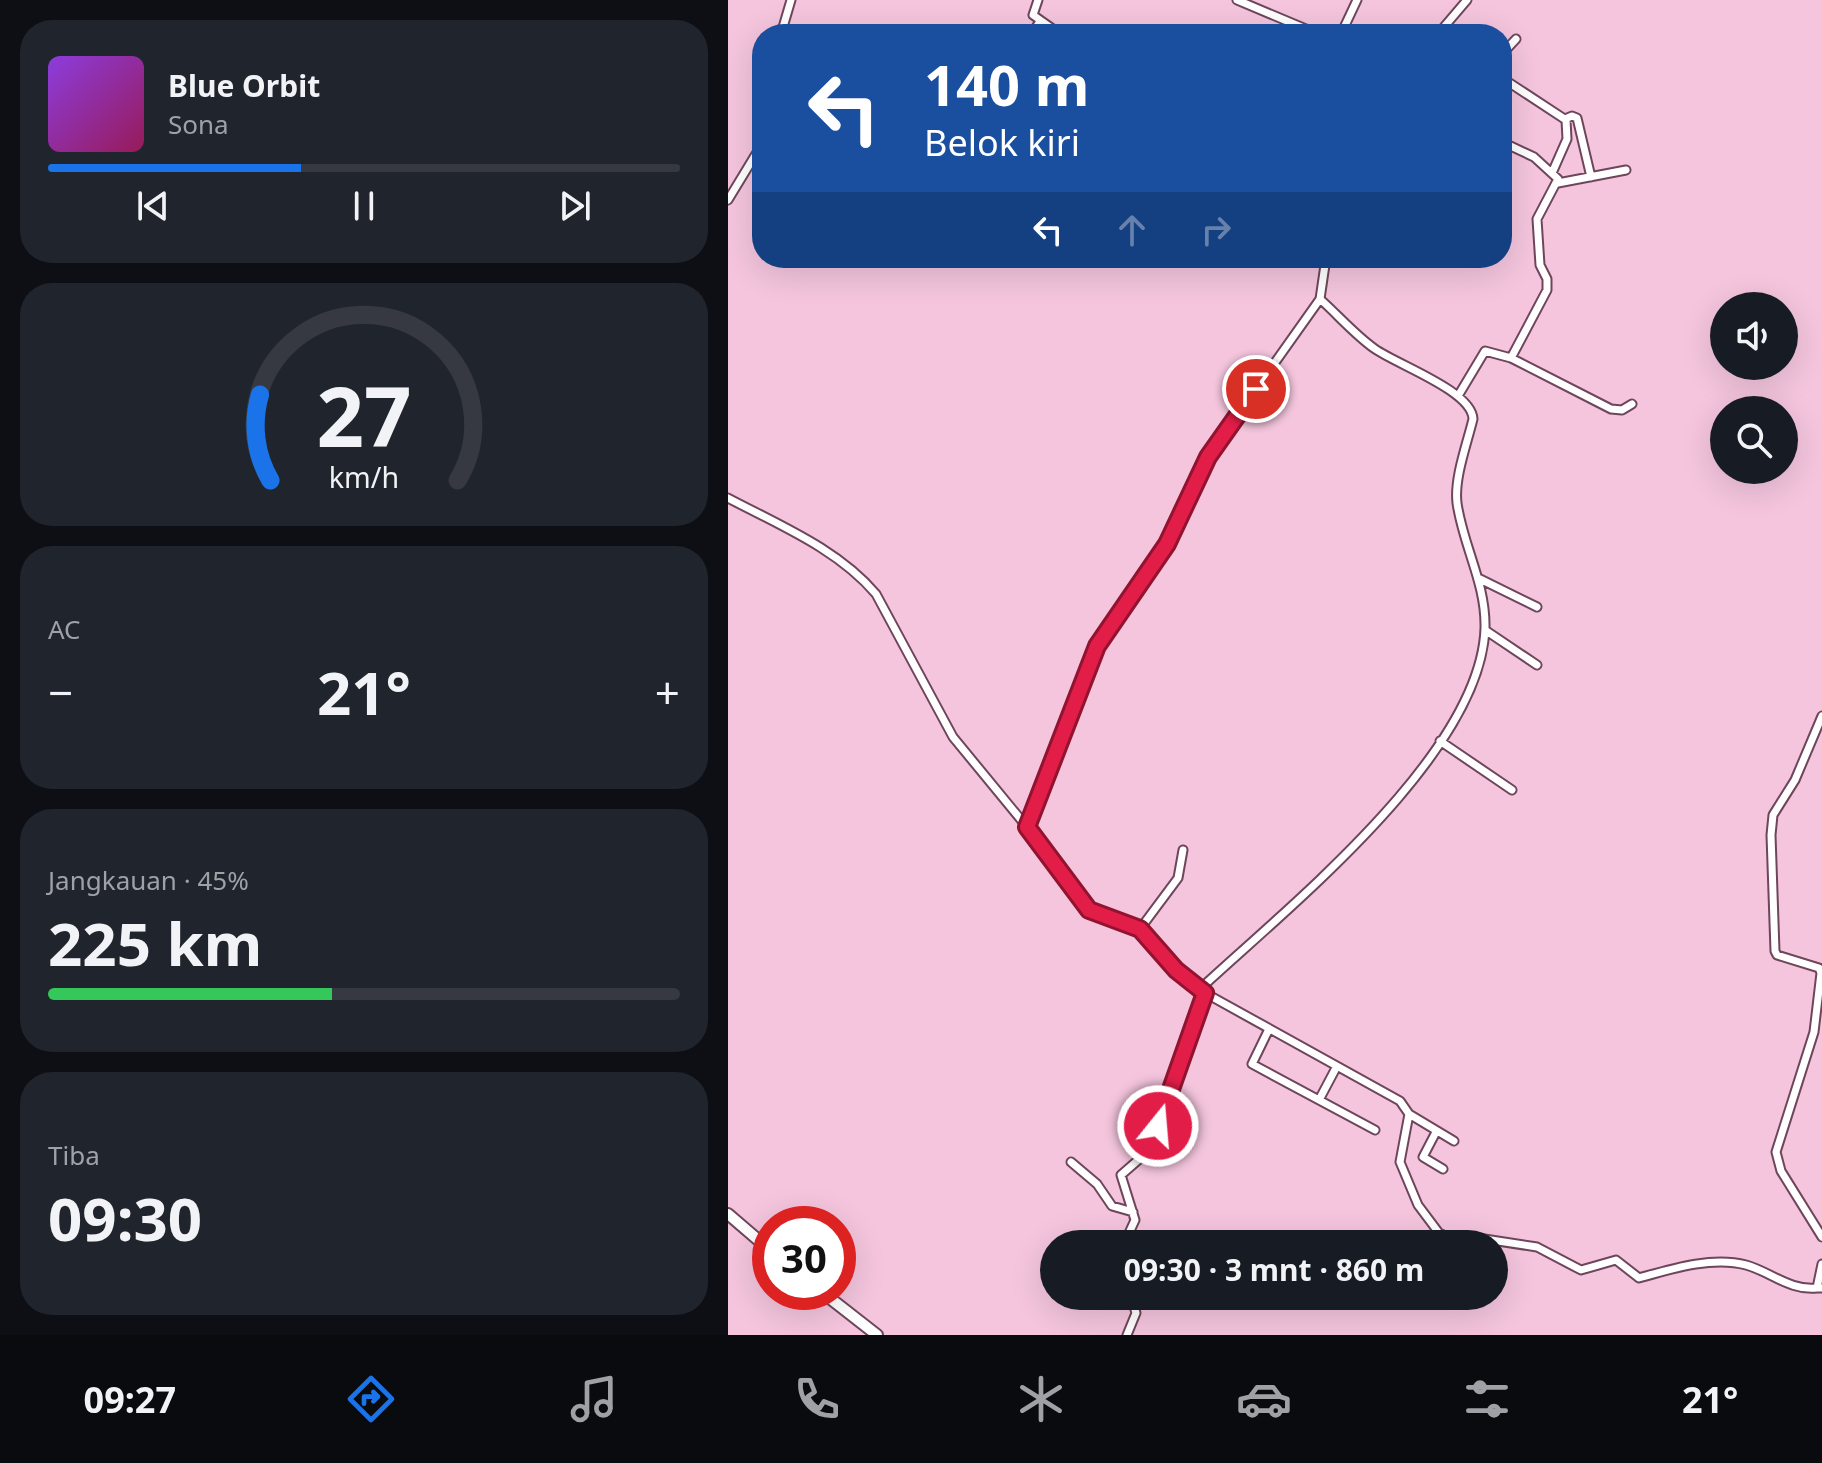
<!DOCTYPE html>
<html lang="id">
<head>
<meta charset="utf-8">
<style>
	:root { --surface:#171b24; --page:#20242c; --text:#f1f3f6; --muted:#9ea1a6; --line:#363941; --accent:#1a73e8 }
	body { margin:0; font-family:"Noto Sans",sans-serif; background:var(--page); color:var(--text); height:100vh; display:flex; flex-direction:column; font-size:30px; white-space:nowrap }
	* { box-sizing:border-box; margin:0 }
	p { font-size:26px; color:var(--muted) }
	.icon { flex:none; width:44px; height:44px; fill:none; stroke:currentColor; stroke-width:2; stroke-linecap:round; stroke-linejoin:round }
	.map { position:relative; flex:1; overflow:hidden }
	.drawer { display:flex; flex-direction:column; gap:20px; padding:20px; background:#0d0f14; width:728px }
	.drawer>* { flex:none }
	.banner { position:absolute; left:24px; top:24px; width:760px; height:244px; border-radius:32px; box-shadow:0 8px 32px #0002; background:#1a4fa0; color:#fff; overflow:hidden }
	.buttons { position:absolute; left:982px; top:292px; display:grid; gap:16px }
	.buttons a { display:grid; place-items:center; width:88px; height:88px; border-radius:50%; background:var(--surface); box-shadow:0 8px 32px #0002; font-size:40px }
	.speed { position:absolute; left:24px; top:1206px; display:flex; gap:16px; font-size:40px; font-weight:700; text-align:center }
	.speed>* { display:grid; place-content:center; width:104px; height:104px; border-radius:50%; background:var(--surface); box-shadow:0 8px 32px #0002; line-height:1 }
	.speed .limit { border:12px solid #d22; background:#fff; color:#111 }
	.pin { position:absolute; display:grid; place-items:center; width:68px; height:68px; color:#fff; margin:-34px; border:4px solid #fff; border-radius:50%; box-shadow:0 2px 8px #0007 }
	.me { position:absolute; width:88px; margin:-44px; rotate:17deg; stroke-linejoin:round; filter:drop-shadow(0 0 6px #0008) }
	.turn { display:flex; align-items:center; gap:28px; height:168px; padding:0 40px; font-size:36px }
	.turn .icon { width:104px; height:104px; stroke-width:2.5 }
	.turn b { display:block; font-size:56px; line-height:68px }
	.lanes { display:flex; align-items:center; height:76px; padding:0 40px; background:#0003; justify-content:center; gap:40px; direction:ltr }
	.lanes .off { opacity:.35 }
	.big { font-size:60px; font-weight:700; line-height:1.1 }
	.drawer .card { flex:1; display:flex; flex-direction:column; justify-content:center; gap:12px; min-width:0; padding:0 28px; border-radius:32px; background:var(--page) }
	.drawer .dial { align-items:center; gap:0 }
	.dial svg { height:208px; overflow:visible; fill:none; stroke:var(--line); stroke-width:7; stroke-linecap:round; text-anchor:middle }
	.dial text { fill:var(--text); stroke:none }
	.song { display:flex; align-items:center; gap:24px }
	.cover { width:96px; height:96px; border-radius:12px; background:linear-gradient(135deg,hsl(270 70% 55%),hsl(330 70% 35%)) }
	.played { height:8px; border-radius:4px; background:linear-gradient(90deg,var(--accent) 40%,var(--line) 40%) }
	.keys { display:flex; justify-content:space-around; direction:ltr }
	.heat { display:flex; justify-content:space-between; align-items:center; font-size:44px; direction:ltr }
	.charge { height:12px; border-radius:6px; background:linear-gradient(90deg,#34c759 45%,var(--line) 0) }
	.trip { position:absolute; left:312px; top:1230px; width:468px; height:80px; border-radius:40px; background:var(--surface); box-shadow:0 8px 32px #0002; font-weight:700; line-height:80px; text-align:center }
	.tab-bar { display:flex; height:128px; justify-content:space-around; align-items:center; background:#090b0e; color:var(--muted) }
	.tab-bar .icon { width:56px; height:56px }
	.tab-bar .current { color:var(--accent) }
	.tab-bar b { font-size:36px; color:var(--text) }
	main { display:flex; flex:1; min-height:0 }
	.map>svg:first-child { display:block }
</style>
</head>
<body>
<main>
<section class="drawer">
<div class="card">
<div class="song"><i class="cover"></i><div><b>Blue Orbit</b><p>Sona</p></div></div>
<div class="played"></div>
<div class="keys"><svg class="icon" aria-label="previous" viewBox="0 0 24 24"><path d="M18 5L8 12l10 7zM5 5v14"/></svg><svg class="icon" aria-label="pause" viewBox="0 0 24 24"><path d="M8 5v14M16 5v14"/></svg><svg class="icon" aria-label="next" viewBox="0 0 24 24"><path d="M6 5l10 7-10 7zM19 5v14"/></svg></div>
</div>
<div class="card dial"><svg viewBox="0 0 100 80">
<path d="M14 69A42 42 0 1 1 86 69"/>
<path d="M14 69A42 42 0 0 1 10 36" stroke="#1a73e8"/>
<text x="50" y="56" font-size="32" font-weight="700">27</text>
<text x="50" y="72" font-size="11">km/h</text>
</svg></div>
<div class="card"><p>AC</p>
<div class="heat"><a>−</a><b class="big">21°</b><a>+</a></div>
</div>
<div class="card"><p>Jangkauan · 45%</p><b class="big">225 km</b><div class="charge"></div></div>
<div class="card"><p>Tiba</p><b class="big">09:30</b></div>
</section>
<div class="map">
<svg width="1094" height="1335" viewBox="0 0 1094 1335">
	<rect width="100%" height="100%" fill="#f4c5dd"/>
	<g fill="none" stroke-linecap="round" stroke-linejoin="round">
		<defs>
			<path id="street" d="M310 0 305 15 332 34
				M509 0 590 34
				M53 34 63 0
				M304 34 312 21
				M613 34 629 0
				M710 34 739 0
				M774 54 788 39
				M774 78 838 120 839 139 824 173
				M837 119 844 116 849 118 863 177
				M830 183 898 170
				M0 200 34 144
				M783 358 883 409 894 410 904 404
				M730 396 757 351 783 358 819 290V279L812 265 809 219 830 179 806 157 774 142
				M0 498C51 525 110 549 148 594L225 737 299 827 357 906 412 929 448 970 477 993 672 1101 681 1114 672 1162 690 1205 711 1233 719 1237 737 1236 809 1247 853 1270 888 1260 911 1278C943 1269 984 1256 1018 1265 1043 1272 1062 1291 1089 1288
				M752 579 809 607
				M757 630 809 665
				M1094 716 1067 780 1045 815 1043 835 1047 951 1049 955 1091 968 1093 973 1086 1032 1048 1152 1053 1171 1094 1237
				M712 741 784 790
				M299 827 369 646 439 544 480 457 592 299
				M412 929 450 878 455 850
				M472 989C560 907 753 754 757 628 758 583 735 546 729 503 726 478 739 444 745 419 744 391 670 365 647 349 627 335 610 315 592 299L598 258
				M541 1029 524 1064 647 1130
				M591 1100 609 1066
				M681 1114 726 1141
				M708 1132 695 1157 715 1169
				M343 1162 369 1184 384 1206 405 1212
				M396 1244 407 1220 393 1175 424 1148 477 993
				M1094 1264 1089 1288H1094
				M399 1335 408 1313 403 1296"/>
			<path id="secondary" d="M0 1214 42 1250
				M94 1292 149 1335"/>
		</defs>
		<use href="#street" stroke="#6e465c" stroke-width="11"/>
		<use href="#secondary" stroke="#6e465c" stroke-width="14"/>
		<use href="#street" stroke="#fff" stroke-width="7"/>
		<use href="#secondary" stroke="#fff" stroke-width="10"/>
	</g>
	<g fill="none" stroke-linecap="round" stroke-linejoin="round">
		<defs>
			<path id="route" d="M430 1126 477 993 448 970 412 929 361 910 299 827 369 646 439 544 480 457 528 389"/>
		</defs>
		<use href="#route" stroke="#92132f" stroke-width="20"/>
		<use href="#route" stroke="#e11d48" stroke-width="14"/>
	</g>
</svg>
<div class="buttons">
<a><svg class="icon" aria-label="sound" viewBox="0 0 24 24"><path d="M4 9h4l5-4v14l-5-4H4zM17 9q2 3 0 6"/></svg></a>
<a><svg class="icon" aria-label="search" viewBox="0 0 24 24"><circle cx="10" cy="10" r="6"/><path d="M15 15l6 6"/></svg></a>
</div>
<div class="speed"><div class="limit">30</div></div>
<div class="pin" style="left:528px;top:389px;background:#d93025"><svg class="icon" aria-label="arrive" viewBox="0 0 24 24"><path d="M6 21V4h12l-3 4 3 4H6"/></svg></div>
<svg class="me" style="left:430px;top:1126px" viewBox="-20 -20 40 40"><circle r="17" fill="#e11d48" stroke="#fff" stroke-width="3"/><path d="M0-11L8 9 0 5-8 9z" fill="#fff"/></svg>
<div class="trip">09:30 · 3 mnt · 860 m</div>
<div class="banner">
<div class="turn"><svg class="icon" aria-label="left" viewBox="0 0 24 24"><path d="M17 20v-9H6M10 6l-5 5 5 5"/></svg><div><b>140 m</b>Belok kiri</div></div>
<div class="lanes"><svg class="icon" aria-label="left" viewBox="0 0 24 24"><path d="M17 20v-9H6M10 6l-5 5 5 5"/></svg><svg class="icon off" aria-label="ahead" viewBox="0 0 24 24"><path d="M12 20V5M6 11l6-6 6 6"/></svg><svg class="icon off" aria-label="right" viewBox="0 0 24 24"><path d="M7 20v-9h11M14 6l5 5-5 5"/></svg></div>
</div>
</div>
</main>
<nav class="tab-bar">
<b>09:27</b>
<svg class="icon current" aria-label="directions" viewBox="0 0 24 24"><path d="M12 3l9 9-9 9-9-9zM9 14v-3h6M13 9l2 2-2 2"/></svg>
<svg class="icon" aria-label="music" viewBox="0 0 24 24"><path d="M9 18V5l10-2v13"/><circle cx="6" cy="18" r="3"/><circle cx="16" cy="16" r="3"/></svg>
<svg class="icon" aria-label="phone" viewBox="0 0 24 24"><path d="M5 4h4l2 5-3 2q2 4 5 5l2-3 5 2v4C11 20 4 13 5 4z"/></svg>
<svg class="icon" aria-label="climate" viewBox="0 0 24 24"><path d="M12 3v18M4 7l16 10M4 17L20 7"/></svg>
<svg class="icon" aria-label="car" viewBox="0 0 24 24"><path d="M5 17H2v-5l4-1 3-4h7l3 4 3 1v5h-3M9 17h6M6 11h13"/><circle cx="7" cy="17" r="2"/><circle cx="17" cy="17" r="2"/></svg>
<svg class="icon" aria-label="filters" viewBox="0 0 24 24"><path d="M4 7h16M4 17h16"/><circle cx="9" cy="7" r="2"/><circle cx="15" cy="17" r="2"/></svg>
<b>21°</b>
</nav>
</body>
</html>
